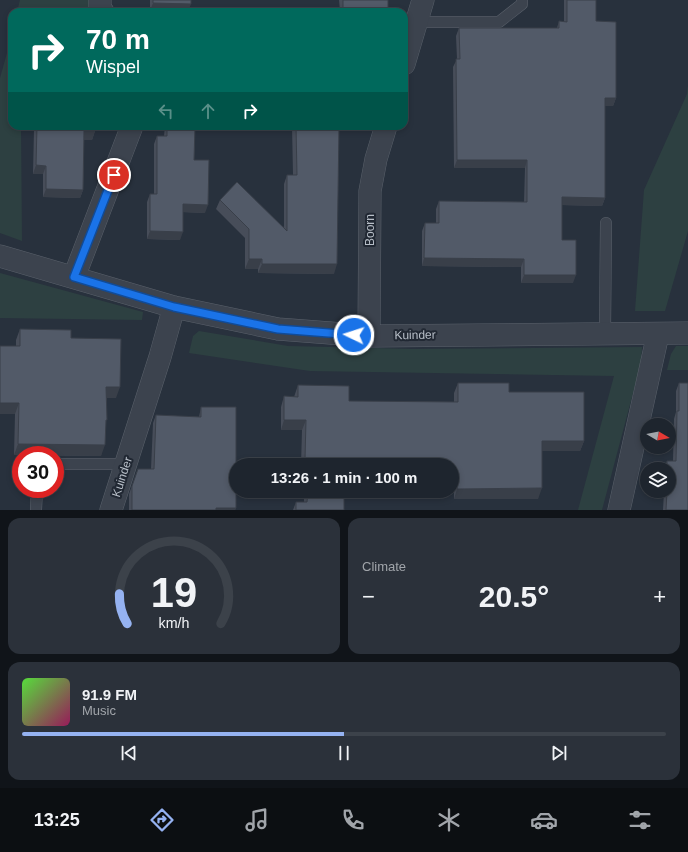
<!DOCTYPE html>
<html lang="en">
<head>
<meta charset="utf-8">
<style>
	:root { --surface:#1e252e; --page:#2b313a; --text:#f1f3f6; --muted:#a1a5aa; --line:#3c424a; --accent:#95b2f1 }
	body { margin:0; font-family:Helvetica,sans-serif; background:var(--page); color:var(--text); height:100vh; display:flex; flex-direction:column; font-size:15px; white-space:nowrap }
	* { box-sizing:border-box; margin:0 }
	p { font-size:13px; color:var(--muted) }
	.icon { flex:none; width:22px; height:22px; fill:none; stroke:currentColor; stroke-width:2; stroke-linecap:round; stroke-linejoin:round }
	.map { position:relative; height:510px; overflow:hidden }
	.details { display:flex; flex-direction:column; gap:8px; padding:8px; background:#101419; flex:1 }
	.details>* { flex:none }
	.banner { position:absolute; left:8px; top:8px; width:400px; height:122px; border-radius:12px; box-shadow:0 2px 6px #0003,0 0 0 1px var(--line); background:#00695c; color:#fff; overflow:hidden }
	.needle { width:26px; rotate:100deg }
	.controls { position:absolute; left:640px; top:418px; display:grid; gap:8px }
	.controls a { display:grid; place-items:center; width:36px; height:36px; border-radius:50%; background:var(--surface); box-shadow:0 2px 6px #0003,0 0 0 1px var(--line); font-size:20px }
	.speed { position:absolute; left:12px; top:446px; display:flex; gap:8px; font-size:20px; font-weight:700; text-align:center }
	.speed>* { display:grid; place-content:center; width:52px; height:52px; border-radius:50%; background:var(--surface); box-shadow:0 2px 6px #0003,0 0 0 1px var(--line); line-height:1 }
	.speed .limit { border:6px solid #d22; background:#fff; color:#111 }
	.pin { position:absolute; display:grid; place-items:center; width:34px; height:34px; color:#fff; margin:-17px; border:2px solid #fff; border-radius:50%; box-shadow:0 1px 4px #0007 }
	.me { position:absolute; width:44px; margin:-22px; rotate:274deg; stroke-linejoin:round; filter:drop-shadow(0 0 3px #0008) }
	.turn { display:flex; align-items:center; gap:14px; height:84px; padding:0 12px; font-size:18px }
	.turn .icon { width:52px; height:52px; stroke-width:2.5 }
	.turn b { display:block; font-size:28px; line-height:34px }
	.lanes { display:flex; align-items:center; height:38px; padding:0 12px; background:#0003; justify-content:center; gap:20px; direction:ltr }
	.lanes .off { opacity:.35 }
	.big { font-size:30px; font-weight:700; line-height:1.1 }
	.details .card { flex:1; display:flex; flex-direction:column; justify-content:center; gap:6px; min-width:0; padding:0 14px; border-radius:12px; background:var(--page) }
	.details .dial { align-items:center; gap:0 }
	.dial svg { height:104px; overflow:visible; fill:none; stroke:var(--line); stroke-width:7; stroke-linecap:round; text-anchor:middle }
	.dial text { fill:var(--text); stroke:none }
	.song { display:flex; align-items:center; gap:12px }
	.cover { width:48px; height:48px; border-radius:6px; background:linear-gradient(135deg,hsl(110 70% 55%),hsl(330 70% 35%)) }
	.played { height:4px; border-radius:2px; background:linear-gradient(90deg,var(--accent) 50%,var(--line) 50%) }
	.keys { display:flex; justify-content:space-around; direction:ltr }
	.heat { display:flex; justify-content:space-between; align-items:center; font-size:22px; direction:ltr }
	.details .tiles { flex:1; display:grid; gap:8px; grid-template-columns:1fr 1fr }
	.card:last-child { grid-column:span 2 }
	.trip { position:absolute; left:229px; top:458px; width:230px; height:40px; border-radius:20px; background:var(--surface); box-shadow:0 2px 6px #0003,0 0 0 1px var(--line); font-weight:700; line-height:40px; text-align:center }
	.menu { display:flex; height:64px; justify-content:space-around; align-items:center; background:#0c0f12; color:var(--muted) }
	.menu .icon { width:28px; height:28px }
	.menu .selected { color:var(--accent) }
	.menu b { font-size:18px; color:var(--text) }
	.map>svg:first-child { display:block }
</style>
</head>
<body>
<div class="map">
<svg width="688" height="510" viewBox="0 0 688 510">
	<rect width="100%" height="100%" fill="#28313d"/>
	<path fill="#2d4041" d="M20 0H96V12H17Z
		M12 35V126H21L22 241 0 233V78Z
		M688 85V231L665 311H635L644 190 687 94Z
		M0 273 143 312 142 320 0 318Z
		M199 331 288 346 413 349 642 347 641 363 602 510H578L614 376 310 371 189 353 193 336Z
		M676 346H688V370H667L671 354Z"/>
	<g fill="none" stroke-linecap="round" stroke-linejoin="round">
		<defs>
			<path id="lane" d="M416 22H499L522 4V0
				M605 333 606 223
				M55 464H126
				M36 510 37 489"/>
			<path id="street" d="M100 0V9L103 12
				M404 64 423 0
				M0 256 174 307 278 329 369 336 688 333
				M74 277 132 126
				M369 336 370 191 376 159 386 126
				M111 510 160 357 174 307
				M619 510 658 334"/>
		</defs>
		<use href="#lane" stroke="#5a616b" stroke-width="12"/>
		<use href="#street" stroke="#5a616b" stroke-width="23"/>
		<use href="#lane" stroke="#3c434e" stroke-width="11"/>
		<use href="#street" stroke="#3c434e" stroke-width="22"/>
	</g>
	<path fill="#474d59" d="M150 0H191L150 11Z
		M339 0H388V12L340 11Z
		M564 0H596V21L616 98 613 106H605V198L602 206 562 205V240L573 283H521V267L422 266V231L425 223H436V209L439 201 524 202 525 168H454L453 67 457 59 456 36 459 28H557L559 21 564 22Z
		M35 126H95V131L92 140H84L83 190 80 198 43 197V174H33L34 129Z
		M165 126H195L194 160 205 213 183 212 180 240 147 239V202L150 194H154V144L157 136H164Z
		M292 126H339L334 274 258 273V269H245V238L216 209 220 200 284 227V184L287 175H293Z
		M20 329 71 338 116 398H107L106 424 101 456 14 455 15 414H0V346H16V340Z
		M458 383 509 392 584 441 580 451H542L538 499H454V485H452V465H301L302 430H281V407L284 396 294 397 298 385 349 401 454 402V393Z
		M679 383 688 510H663L664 491H669V469H664L667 461H673L674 419 676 412V391Z
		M201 407 236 508 235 510H129V494L138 469H151L153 423 156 415 199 417Z
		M304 491H344V510H293L296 502H304Z"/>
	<path fill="#393f49" d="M153 3 191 4 188 12 150 11Z
		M605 98H616L613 106H602Z
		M84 131H95L92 140H81Z
		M457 160H527L525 168H454Z
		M36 165 46 166 43 174H33Z
		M46 189 83 190 80 198 43 197Z
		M562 197 605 198 602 206 559 205Z
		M183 204 208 205 205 213 180 212Z
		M150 231 183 232 180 240 147 239Z
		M424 258 524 259 521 267 422 266Z
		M249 259H262L258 269H245Z
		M262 264H337L334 274 258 273Z
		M524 275H576L573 283H521Z
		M106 387H120L116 398H102Z
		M0 403H19L15 414H0Z
		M284 420H306L302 430H281Z
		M542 441H584L580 451H538Z
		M18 444 105 445 101 456 14 455Z
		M305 459H308L306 465H303Z
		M457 474 454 485H452V475Z
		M542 488 538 499H454L457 489Z
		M216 508H236L235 510H215Z"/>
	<path fill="#525a68" stroke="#393f49" d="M153 0H191V4L153 3Z
		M343 0H388V12H322L343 11Z
		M567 0H596V21L616 22V98H605V198L562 197V240H576V275H524V259L424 258 425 223H439V201L527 202V160H457L456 59H460L459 28H559V21L567 22Z
		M37 126H95V131H84L83 190 46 189V166L36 165Z
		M167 126H195L194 160H209L208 205 183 204V232L150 231V194H157V136H167Z
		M296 126H339L337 264H262V259H249V229L220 200 237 182 287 231V175H297Z
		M20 329 71 330V338L121 339 120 387H106L107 420H106L105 445 18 444 19 403H0V346H20Z
		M458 383H509V392H584V441H542V488L457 489V474L452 475V465H308V459H305L306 420H284V396L298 397V385L349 386V401L458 402Z
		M679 383H688V510H666L667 491H669V469H667V461H676L677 411H679Z
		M201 407H236V508H216V510H132V486L138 469H154L156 415 201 417Z
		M308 491H344V510H296V502H307Z"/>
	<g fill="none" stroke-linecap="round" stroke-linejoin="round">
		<defs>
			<path id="route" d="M114 175 74 277 174 307 278 329 354 335"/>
		</defs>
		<use href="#route" stroke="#114b97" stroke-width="10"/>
		<use href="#route" stroke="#1a73e8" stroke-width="7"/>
	</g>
	<g text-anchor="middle" stroke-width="4" stroke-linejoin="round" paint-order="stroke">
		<g font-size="12" fill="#b8bfc8" stroke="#212833">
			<text transform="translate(370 230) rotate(-90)" y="4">Boorn</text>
			<text transform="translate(415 335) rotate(-1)" y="4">Kuinder</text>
			<text transform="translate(122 477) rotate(-72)" y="4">Kuinder</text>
		</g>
	</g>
</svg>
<div class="controls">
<a><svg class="needle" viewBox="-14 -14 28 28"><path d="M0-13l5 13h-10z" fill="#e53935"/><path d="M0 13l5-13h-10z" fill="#a1a5aa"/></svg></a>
<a><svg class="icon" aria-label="layers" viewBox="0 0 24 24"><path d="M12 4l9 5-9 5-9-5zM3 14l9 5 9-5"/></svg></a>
</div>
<div class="speed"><div class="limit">30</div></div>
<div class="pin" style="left:114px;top:175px;background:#d93025"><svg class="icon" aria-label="arrive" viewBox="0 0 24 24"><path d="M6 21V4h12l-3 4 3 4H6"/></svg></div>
<svg class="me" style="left:354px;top:335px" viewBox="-20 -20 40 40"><circle r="17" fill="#1a73e8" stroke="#fff" stroke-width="3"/><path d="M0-11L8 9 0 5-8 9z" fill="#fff"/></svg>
<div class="trip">13:26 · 1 min · 100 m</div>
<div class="banner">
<div class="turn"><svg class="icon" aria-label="right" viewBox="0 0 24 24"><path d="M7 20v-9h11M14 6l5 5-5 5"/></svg><div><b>70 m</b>Wispel</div></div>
<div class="lanes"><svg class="icon off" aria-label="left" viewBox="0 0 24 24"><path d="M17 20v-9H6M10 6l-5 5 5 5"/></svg><svg class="icon off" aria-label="ahead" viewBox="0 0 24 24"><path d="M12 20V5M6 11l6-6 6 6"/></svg><svg class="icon" aria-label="right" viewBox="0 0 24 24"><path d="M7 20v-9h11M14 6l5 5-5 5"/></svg></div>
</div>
</div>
<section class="details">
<div class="tiles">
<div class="card dial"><svg viewBox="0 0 100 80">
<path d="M14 69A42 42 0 1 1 86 69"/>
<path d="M14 69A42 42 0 0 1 8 46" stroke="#95b2f1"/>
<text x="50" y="56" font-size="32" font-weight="700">19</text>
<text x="50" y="72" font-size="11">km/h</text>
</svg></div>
<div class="card"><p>Climate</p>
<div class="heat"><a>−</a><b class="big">20.5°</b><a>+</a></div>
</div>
<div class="card">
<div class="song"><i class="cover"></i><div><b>91.9 FM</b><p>Music</p></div></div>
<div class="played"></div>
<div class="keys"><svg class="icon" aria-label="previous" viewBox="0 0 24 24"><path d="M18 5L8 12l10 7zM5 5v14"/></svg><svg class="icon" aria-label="pause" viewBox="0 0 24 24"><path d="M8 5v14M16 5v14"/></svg><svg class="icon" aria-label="next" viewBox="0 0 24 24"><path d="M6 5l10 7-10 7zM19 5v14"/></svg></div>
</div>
</div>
</section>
<nav class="menu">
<b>13:25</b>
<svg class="icon selected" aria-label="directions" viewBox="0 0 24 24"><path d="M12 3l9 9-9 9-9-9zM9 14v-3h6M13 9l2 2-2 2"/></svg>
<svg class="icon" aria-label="music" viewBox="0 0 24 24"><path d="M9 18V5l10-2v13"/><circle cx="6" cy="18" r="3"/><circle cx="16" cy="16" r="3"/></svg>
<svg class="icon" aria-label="phone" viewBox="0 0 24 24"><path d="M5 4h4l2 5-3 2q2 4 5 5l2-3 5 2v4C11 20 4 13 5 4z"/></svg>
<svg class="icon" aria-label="climate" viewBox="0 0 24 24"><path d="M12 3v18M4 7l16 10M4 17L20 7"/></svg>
<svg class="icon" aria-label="car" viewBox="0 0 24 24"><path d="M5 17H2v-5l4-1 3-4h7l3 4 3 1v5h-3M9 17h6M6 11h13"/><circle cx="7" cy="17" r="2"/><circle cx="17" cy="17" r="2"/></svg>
<svg class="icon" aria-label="filters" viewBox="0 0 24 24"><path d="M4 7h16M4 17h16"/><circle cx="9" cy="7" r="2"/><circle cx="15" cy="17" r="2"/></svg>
</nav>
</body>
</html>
